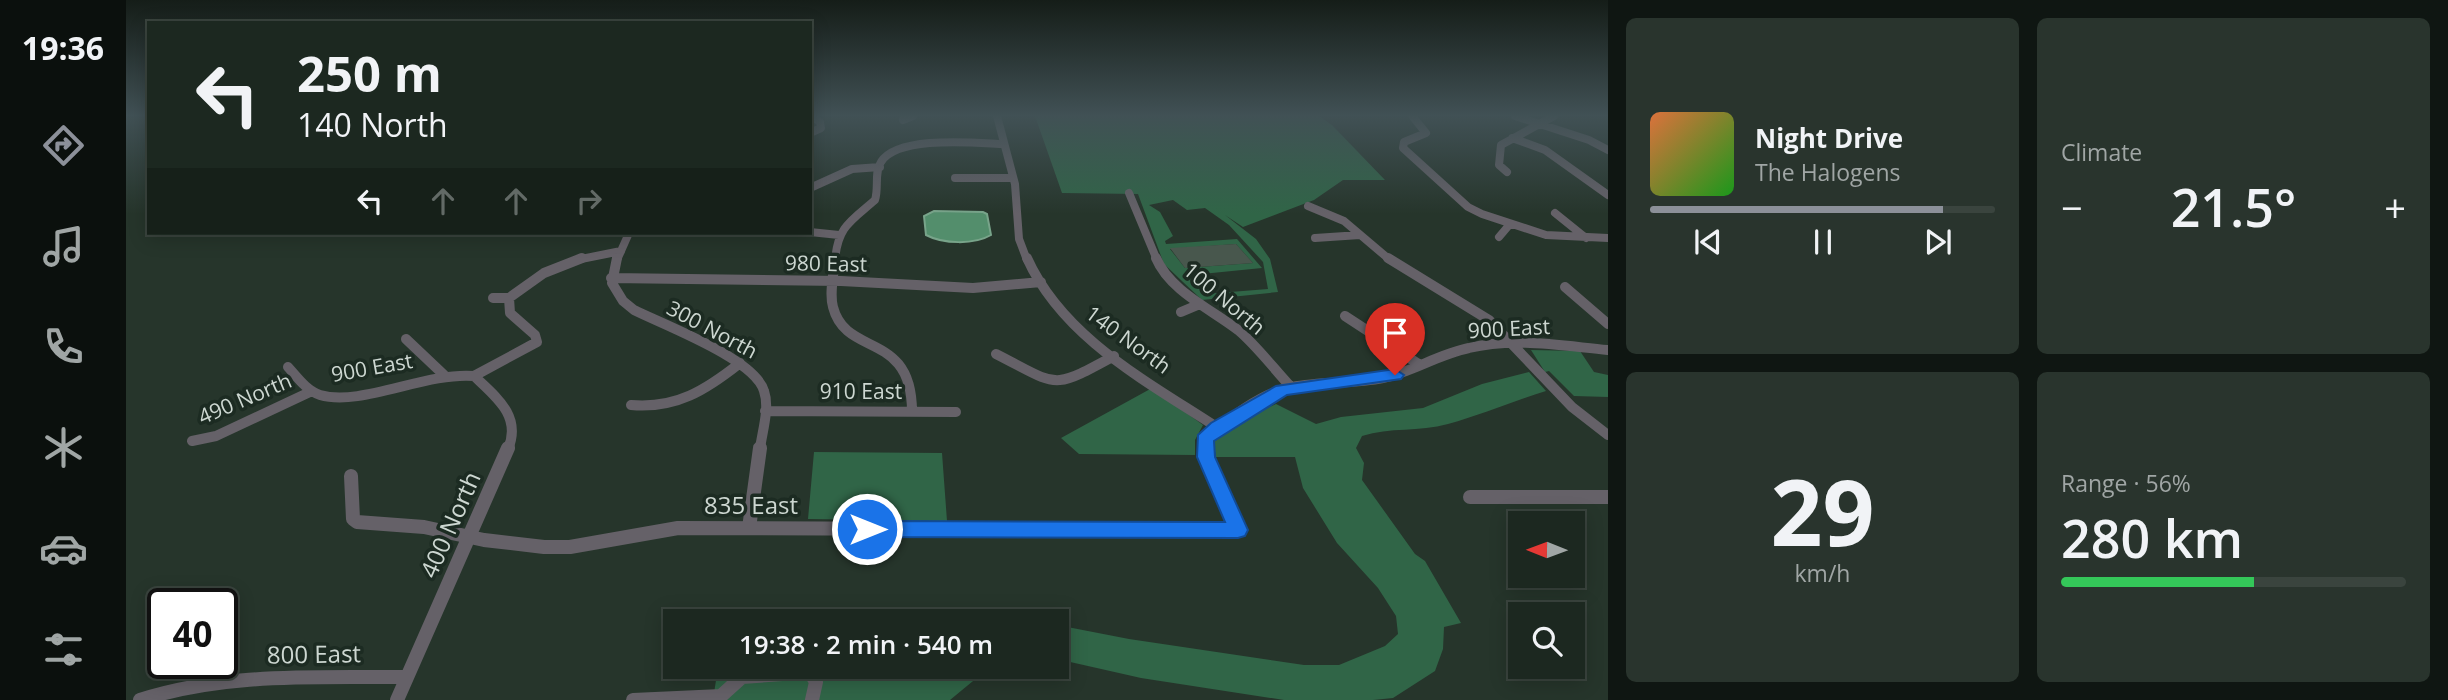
<!DOCTYPE html>
<html lang="en">
<head>
<meta charset="utf-8">
<style>
	:root { --surface:#1c2820; --page:#29342d; --text:#f1f3f6; --muted:#a0a6a5; --line:#3a443e; --accent:#8c9099 }
	body { margin:0; font-family:"Open Sans",sans-serif; background:var(--page); color:var(--text); height:100vh; display:flex; flex-direction:column; font-size:26px; white-space:nowrap }
	* { box-sizing:border-box; margin:0 }
	p { font-size:23px; color:var(--muted) }
	.icon { flex:none; width:38px; height:38px; fill:none; stroke:currentColor; stroke-width:2; stroke-linecap:round; stroke-linejoin:round }
	.map { position:relative; flex:1; overflow:hidden }
	.sheet { display:flex; flex-direction:column; gap:18px; padding:18px; background:#0f1612; width:840px }
	.sheet>* { flex:none }
	.hud { position:absolute; left:21px; top:21px; width:665px; height:214px; border-radius:0px; box-shadow:0 4px 18px #0003,0 0 0 2px var(--line); background:#1c2820; color:var(--text); overflow:hidden }
	.needle { width:46px; rotate:271deg }
	.buttons { position:absolute; left:1382px; top:511px; display:grid; gap:14px }
	.buttons a { display:grid; place-items:center; width:77px; height:77px; border-radius:0px; background:var(--surface); box-shadow:0 4px 18px #0003,0 0 0 2px var(--line); font-size:35px }
	.speed { position:absolute; left:21px; top:588px; display:flex; gap:14px; font-size:35px; font-weight:700; text-align:center }
	.speed>* { display:grid; place-content:center; width:91px; height:91px; border-radius:50%; background:var(--surface); box-shadow:0 4px 18px #0003,0 0 0 2px var(--line); line-height:1 }
	.speed .limit { border:4px solid #111; border-radius:10px; background:#fff; color:#111 }
	.pin { position:absolute; display:grid; place-items:center; width:60px; height:60px; color:#fff; margin:-72px -30px; border-radius:50% 50% 50% 0; rotate:-45deg; box-shadow:0 0 7px #0007 }
	.pin .icon { rotate:45deg }
	.me { position:absolute; width:77px; margin:-38px; rotate:90deg; stroke-linejoin:round; filter:drop-shadow(0 0 5px #0008) }
	.turn { display:flex; align-items:center; gap:24px; height:147px; padding:0 35px; font-size:32px }
	.turn .icon { width:91px; height:91px; stroke-width:2.5 }
	.turn b { display:block; font-size:49px; line-height:60px }
	.lanes { display:flex; align-items:center; height:66px; padding:0 35px; background:#0003; justify-content:center; gap:35px; direction:ltr }
	.lanes .off { opacity:.35 }
	.big { font-size:52px; font-weight:600; line-height:1.1 }
	.sheet .widget { flex:1; display:flex; flex-direction:column; justify-content:center; gap:10px; min-width:0; padding:0 24px; border-radius:10px; background:var(--page) }
	.sheet .dial { align-items:center; gap:0 }
	.dial b { font-size:91px; line-height:1 }
	.song { display:flex; align-items:center; gap:21px }
	.cover { width:84px; height:84px; border-radius:10px; background:linear-gradient(135deg,hsl(20 70% 55%),hsl(120 70% 35%)) }
	.played { height:7px; border-radius:4px; background:linear-gradient(90deg,var(--accent) 85%,var(--line) 85%) }
	.keys { display:flex; justify-content:space-around; direction:ltr }
	.heat { display:flex; justify-content:space-between; align-items:center; font-size:38px; direction:ltr }
	.charge { height:10px; border-radius:5px; background:linear-gradient(90deg,#34c759 56%,var(--line) 0) }
	.sheet .tiles { flex:1; display:grid; gap:18px; grid-template-columns:repeat(2,1fr) }
	.trip { position:absolute; left:537px; top:609px; width:406px; height:70px; border-radius:0px; background:var(--surface); box-shadow:0 4px 18px #0003,0 0 0 2px var(--line); font-weight:600; line-height:70px; text-align:center }
	main { display:flex; flex:1; min-height:0 }
	.dock { display:flex; flex-direction:column; width:126px; justify-content:space-around; align-items:center; background:#0b100d; color:var(--muted) }
	.dock .icon { width:49px; height:49px }
	.dock .selected { color:var(--accent) }
	.dock b { font-size:32px; color:var(--text) }
	.map>svg:first-child { display:block }
</style>
</head>
<body>
<main>
<nav class="dock">
<b>19:36</b>
<svg class="icon selected" aria-label="directions" viewBox="0 0 24 24"><path d="M12 3l9 9-9 9-9-9zM9 14v-3h6M13 9l2 2-2 2"/></svg>
<svg class="icon" aria-label="music" viewBox="0 0 24 24"><path d="M9 18V5l10-2v13"/><circle cx="6" cy="18" r="3"/><circle cx="16" cy="16" r="3"/></svg>
<svg class="icon" aria-label="phone" viewBox="0 0 24 24"><path d="M5 4h4l2 5-3 2q2 4 5 5l2-3 5 2v4C11 20 4 13 5 4z"/></svg>
<svg class="icon" aria-label="climate" viewBox="0 0 24 24"><path d="M12 3v18M4 7l16 10M4 17L20 7"/></svg>
<svg class="icon" aria-label="car" viewBox="0 0 24 24"><path d="M5 17H2v-5l4-1 3-4h7l3 4 3 1v5h-3M9 17h6M6 11h13"/><circle cx="7" cy="17" r="2"/><circle cx="17" cy="17" r="2"/></svg>
<svg class="icon" aria-label="filters" viewBox="0 0 24 24"><path d="M4 7h16M4 17h16"/><circle cx="9" cy="7" r="2"/><circle cx="15" cy="17" r="2"/></svg>
</nav>
<div class="map">
<svg width="1482" height="700" viewBox="0 0 1482 700">
	<rect width="100%" height="100%" fill="#26352b"/>
	<path fill="#306547" fill-rule="evenodd" d="M909 116H1193L1206 125 1259 180H1217L1188 200 1117 227 1099 215 1130 239 1144 259 1152 292 1076 300 1038 264 1012 194 936 193ZM1047 200 1061 210 1079 208 1103 225 1137 262 1142 289 1079 294 1066 275 1136 268 1111 239 1040 244 1039 241 1047 236 1034 212 1023 205ZM1110 244 1127 263 1059 268 1044 249Z
		M1405 350 1454 351 1468 372 1482 375V397L1448 396 1423 371 1419 372Z
		M1403 372 1420 391C1387 401 1355 415 1322 424 1293 432 1264 427 1236 436L1230 448 1238 463 1236 480 1289 554 1299 561 1335 623 1318 627 1317 649 1309 671 1267 698 1247 700H1158L1015 678 931 659V625L1003 639 1178 665H1213L1259 646 1272 634 1270 616 1252 588 1211 543 1177 488 1169 457H1090L1087 441 1098 428 1150 404 1190 424 1215 417 1297 408 1356 384Z
		M1026 388 1077 425 1069 440V455L953 454 935 438Z
		M688 452 816 453 821 521 682 519Z
		M592 667H864L824 700H587Z"/>
	<path fill="#538e6c" stroke="#78a48a" stroke-width="2" d="M808 211 857 212 861 214 865 235C848 245 817 244 800 235L798 216Z"/>
	<path fill="#48574d" d="M1110 244 1127 263 1059 268 1044 248Z"/>
	<g fill="none" stroke-linecap="round" stroke-linejoin="round">
		<path stroke="#656168" stroke-width="8" d="M871 116 889 184 893 239 901 260
			M1389 116 1463 140 1482 150
			M1287 117 1300 133 1278 142 1277 148 1342 207 1356 214 1420 235 1482 238
			M777 120 787 116
			M684 133 695 128 694 122 685 116
			M1386 138 1419 150 1482 195
			M1381 172 1373 165 1375 145 1428 116
			M829 178H887
			M684 188 726 169 754 167
			M1003 193 1031 260
			M1182 206 1218 221 1264 260
			M1429 213 1460 238
			M684 232 713 235
			M1373 237 1384 224
			M1189 238 1234 235
			M450 260 495 251
			M491 260 503 233
			M709 260C712 226 725 221 749 200 753 188 748 172 755 162 772 135 850 143 878 144"/>
		<path stroke="#656168" stroke-width="10" d="M491 258 486 283 497 301 508 310C538 325 629 359 638 391 644 408 636 432 634 449
			M709 258C708 273 703 293 707 307 720 358 786 330 786 412
			M901 258C937 338 1022 382 1092 428
			M1030 258C1044 291 1085 309 1112 330 1131 346 1148 369 1165 387
			M1262 258 1363 320 1446 407 1482 435
			M485 278 715 281 847 288 915 282
			M1439 287 1482 324
			M367 298H383
			M383 298 418 273 456 258
			M1055 312 1074 304
			M1219 316 1294 365
			M280 339 318 375
			M870 354C933 386 924 391 988 356
			M162 367C171 377 181 391 194 395 235 407 299 372 348 376
			M348 376 411 342 409 335 384 313 383 298
			M348 376C370 397 396 416 382 449
			M505 405C550 409 580 390 614 363
			M639 411 830 412
			M66 441 90 436 186 391
			M1080 449 1079 439C1103 419 1134 393 1166 387 1196 381 1227 384 1257 378 1286 372 1313 354 1343 348 1388 337 1437 346 1482 350"/>
		<path stroke="#656168" stroke-width="14" d="M225 476 227 519 231 522 298 527 358 540 418 547H444L552 528 1112 530 1080 457 1079 448
			M1344 497H1482
			M623 528 634 448
			M14 700C102 672 189 678 280 677
			M271 700 382 448
			M507 700 595 696 616 677 684 672 690 682 686 700"/>
	</g>
	<linearGradient id="sky" x2="0" y2="1"><stop stop-color="#151d18"/><stop offset="0.54" stop-color="#415155"/><stop offset="1" stop-color="#415155" stop-opacity="0"/></linearGradient>
	<rect width="1482" height="214" fill="url(#sky)"/>
	<path fill="#1a73e8" stroke="#114b97" stroke-width="2" d="M1269 369 1278 375 1275 379 1161 395 1088 441 1089 457 1122 530 1119 536 1112 538 741 537 734 535 731 529 734 523 741 521 1099 522 1071 457 1072 435 1085 423 1150 386Z"/>
	<g text-anchor="middle" stroke-width="7" stroke-linejoin="round" paint-order="stroke">
		<g font-size="21" fill="#cdd7d1" stroke="#1c2b22">
			<text transform="translate(700 264) rotate(1)" y="7">980 East</text>
			<text transform="translate(1098 299) rotate(40)" y="7">100 North</text>
			<text transform="translate(1383 329) rotate(-3)" y="7">900 East</text>
			<text transform="translate(586 330) rotate(28)" y="7">300 North</text>
			<text transform="translate(1002 340) rotate(36)" y="7">140 North</text>
			<text transform="translate(246 368) rotate(-10)" y="7">900 East</text>
			<text x="735" y="399">910 East</text>
			<text transform="translate(119 399) rotate(-23)" y="7">490 North</text>
		</g>
		<g font-size="24" fill="#cdd7d1" stroke="#1c2b22">
			<text x="625" y="514">835 East</text>
			<text transform="translate(325 525) rotate(-66)" y="8">400 North</text>
			<text transform="translate(188 655) rotate(-1)" y="8">800 East</text>
		</g>
	</g>
</svg>
<div class="buttons">
<a><svg class="needle" viewBox="-14 -14 28 28"><path d="M0-13l5 13h-10z" fill="#e53935"/><path d="M0 13l5-13h-10z" fill="#a0a6a5"/></svg></a>
<a><svg class="icon" aria-label="search" viewBox="0 0 24 24"><circle cx="10" cy="10" r="6"/><path d="M15 15l6 6"/></svg></a>
</div>
<div class="speed"><div class="limit">40</div></div>
<div class="pin" style="left:1269px;top:375px;background:#d93025"><svg class="icon" aria-label="arrive" viewBox="0 0 24 24"><path d="M6 21V4h12l-3 4 3 4H6"/></svg></div>
<svg class="me" style="left:741px;top:529px" viewBox="-20 -20 40 40"><circle r="17" fill="#1a73e8" stroke="#fff" stroke-width="3"/><path d="M0-11L8 9 0 5-8 9z" fill="#fff"/></svg>
<div class="trip">19:38 · 2 min · 540 m</div>
<div class="hud">
<div class="turn"><svg class="icon" aria-label="left" viewBox="0 0 24 24"><path d="M17 20v-9H6M10 6l-5 5 5 5"/></svg><div><b>250 m</b>140 North</div></div>
<div class="lanes"><svg class="icon" aria-label="left" viewBox="0 0 24 24"><path d="M17 20v-9H6M10 6l-5 5 5 5"/></svg><svg class="icon off" aria-label="ahead" viewBox="0 0 24 24"><path d="M12 20V5M6 11l6-6 6 6"/></svg><svg class="icon off" aria-label="ahead" viewBox="0 0 24 24"><path d="M12 20V5M6 11l6-6 6 6"/></svg><svg class="icon off" aria-label="right" viewBox="0 0 24 24"><path d="M7 20v-9h11M14 6l5 5-5 5"/></svg></div>
</div>
</div>
<section class="sheet">
<div class="tiles">
<div class="widget">
<div class="song"><i class="cover"></i><div><b>Night Drive</b><p>The Halogens</p></div></div>
<div class="played"></div>
<div class="keys"><svg class="icon" aria-label="previous" viewBox="0 0 24 24"><path d="M18 5L8 12l10 7zM5 5v14"/></svg><svg class="icon" aria-label="pause" viewBox="0 0 24 24"><path d="M8 5v14M16 5v14"/></svg><svg class="icon" aria-label="next" viewBox="0 0 24 24"><path d="M6 5l10 7-10 7zM19 5v14"/></svg></div>
</div>
<div class="widget"><p>Climate</p>
<div class="heat"><a>−</a><b class="big">21.5°</b><a>+</a></div>
</div>
<div class="widget dial"><b>29</b><p>km/h</p></div>
<div class="widget"><p>Range · 56%</p><b class="big">280 km</b><div class="charge"></div></div>
</div>
</section>
</main>
</body>
</html>
